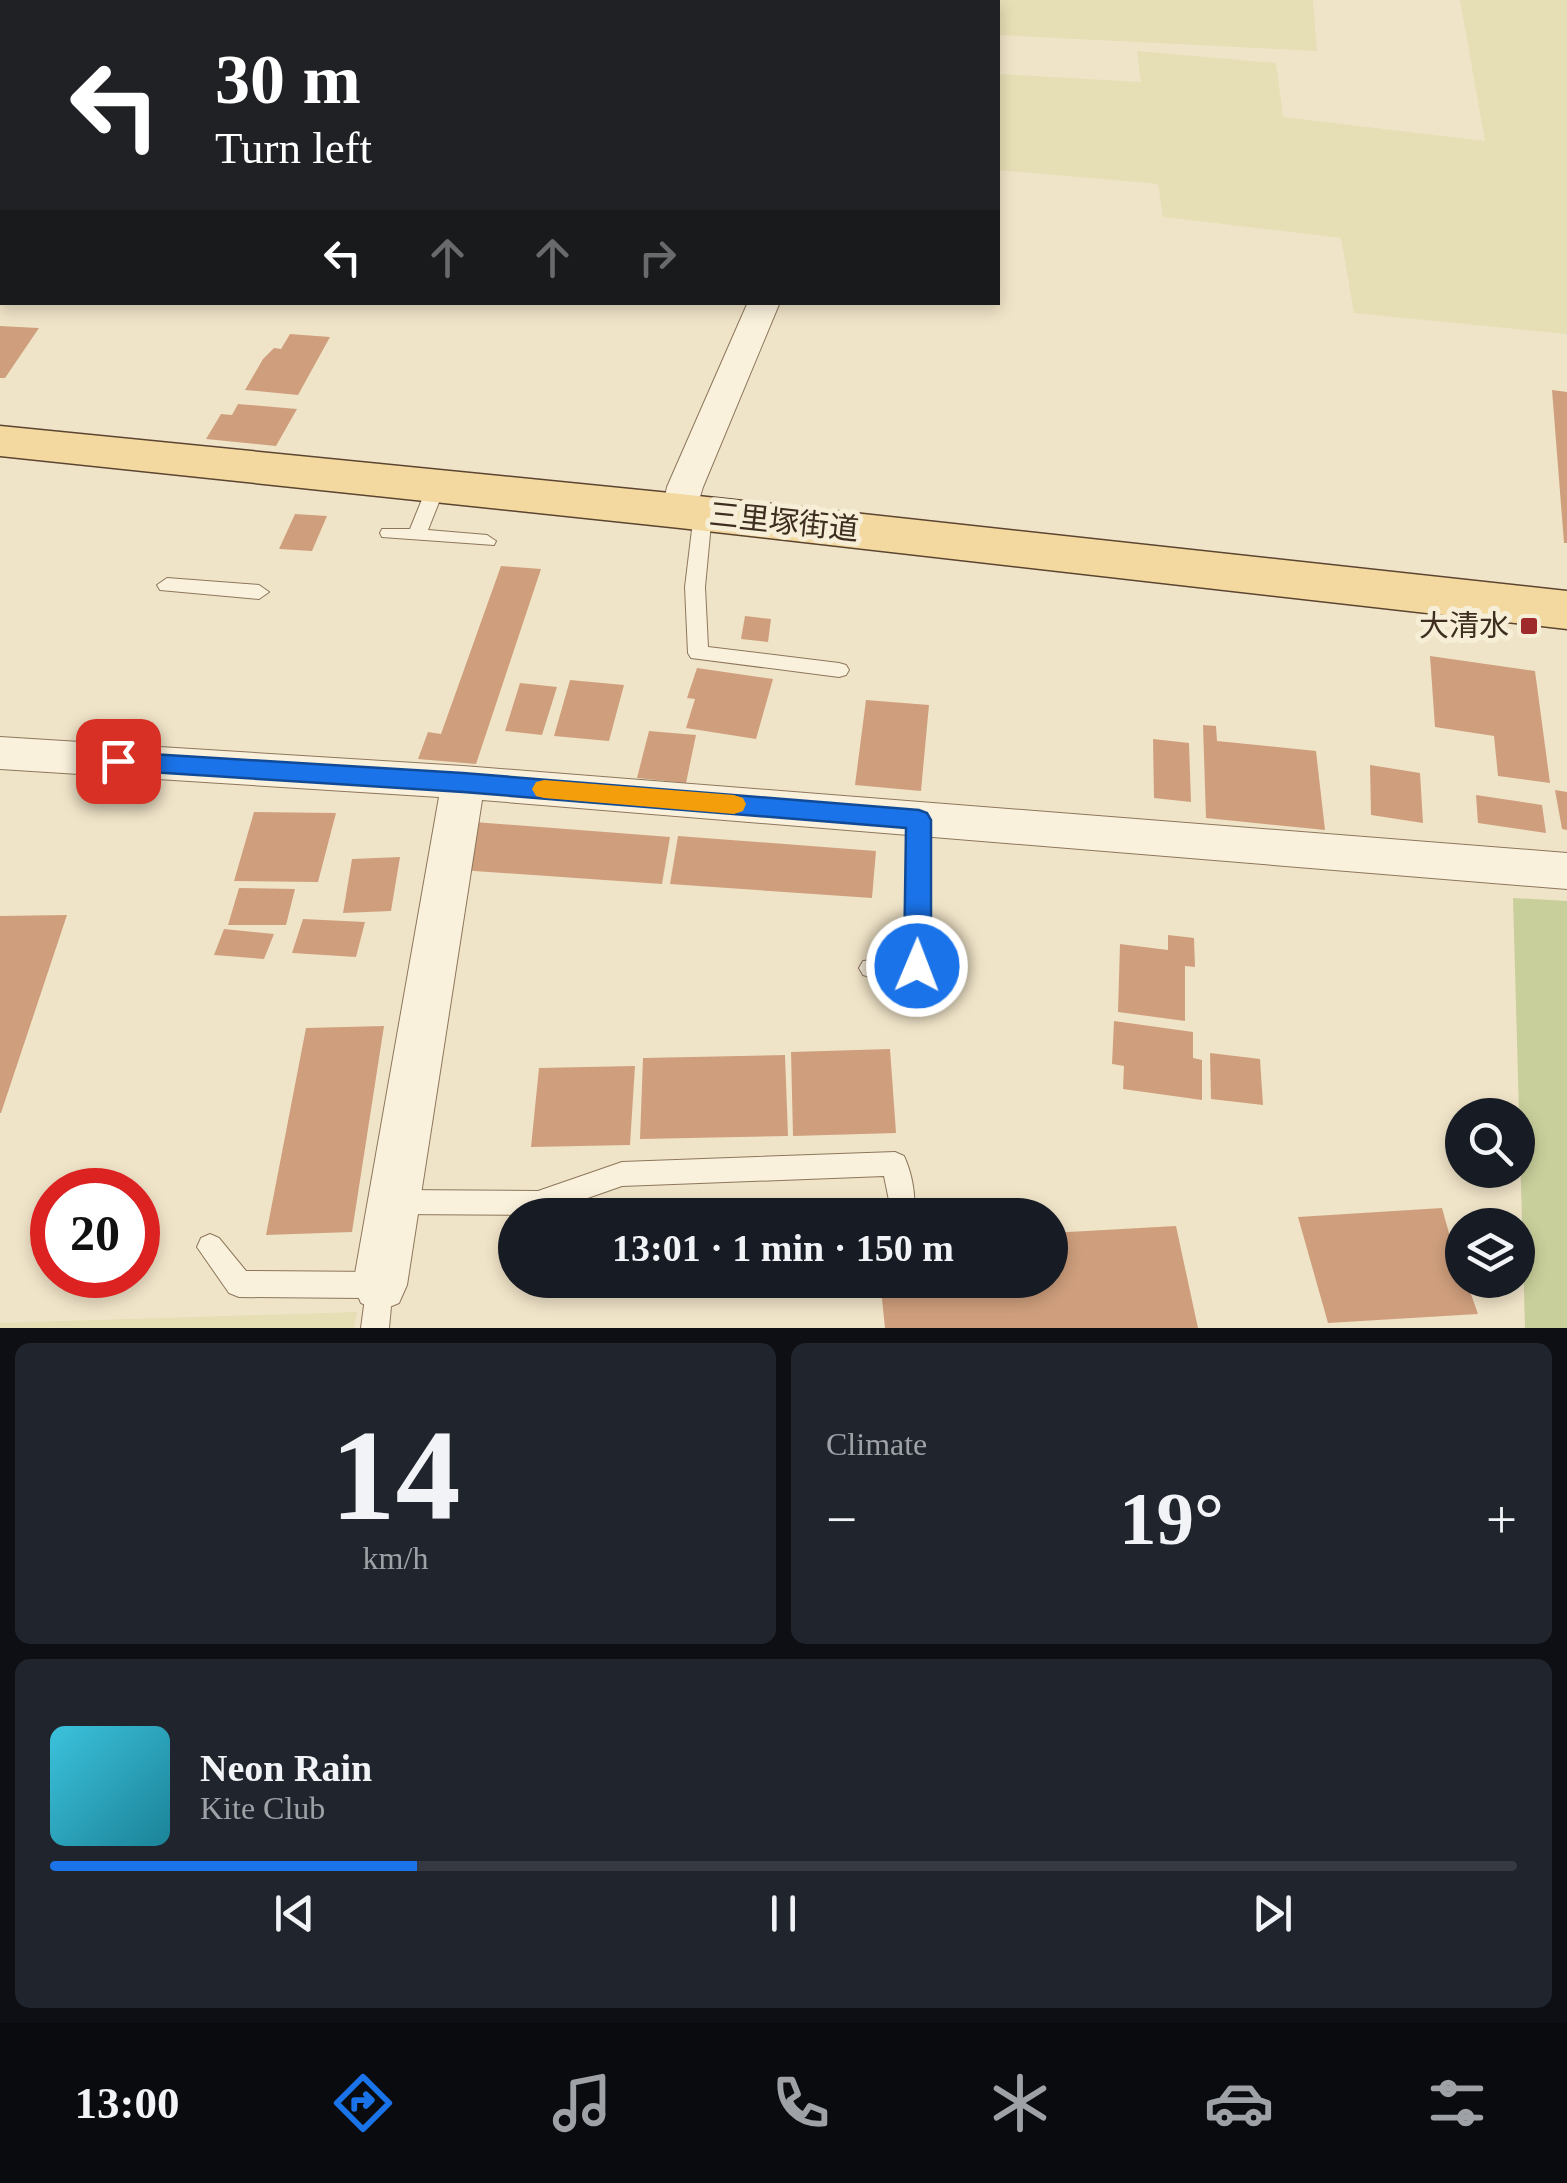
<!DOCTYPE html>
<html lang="en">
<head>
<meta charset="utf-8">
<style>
	:root { --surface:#171b24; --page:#20242c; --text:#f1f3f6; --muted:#9ea1a6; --line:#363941; --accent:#1a73e8 }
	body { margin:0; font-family:"Times New Roman","Noto Sans JP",serif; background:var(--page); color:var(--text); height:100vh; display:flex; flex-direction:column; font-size:38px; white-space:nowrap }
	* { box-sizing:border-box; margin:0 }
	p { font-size:32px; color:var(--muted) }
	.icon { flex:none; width:55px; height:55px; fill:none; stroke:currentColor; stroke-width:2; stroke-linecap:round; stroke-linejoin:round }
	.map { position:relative; height:1328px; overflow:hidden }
	.panel { display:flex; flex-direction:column; gap:15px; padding:15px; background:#0d0f14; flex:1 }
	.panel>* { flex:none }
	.hud { position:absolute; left:0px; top:0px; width:1000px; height:305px; box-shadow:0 5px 15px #0003; background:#202124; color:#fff; overflow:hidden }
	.tools { position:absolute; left:1445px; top:1098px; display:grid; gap:20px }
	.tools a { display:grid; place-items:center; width:90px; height:90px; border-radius:50%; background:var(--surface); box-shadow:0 5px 15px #0003; font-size:50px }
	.speed { position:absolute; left:30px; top:1168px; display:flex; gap:20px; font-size:50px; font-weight:700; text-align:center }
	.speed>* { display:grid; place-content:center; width:130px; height:130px; border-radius:50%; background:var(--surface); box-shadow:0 5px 15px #0003; line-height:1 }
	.speed .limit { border:15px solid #d22; background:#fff; color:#111 }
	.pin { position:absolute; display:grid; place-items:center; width:85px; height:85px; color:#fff; margin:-42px; border-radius:20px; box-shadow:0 5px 15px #0006 }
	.me { position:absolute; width:110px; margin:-55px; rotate:1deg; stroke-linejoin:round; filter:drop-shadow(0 0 8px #0008) }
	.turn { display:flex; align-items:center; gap:35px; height:210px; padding:0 50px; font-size:45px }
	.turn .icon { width:130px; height:130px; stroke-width:2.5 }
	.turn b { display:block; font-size:70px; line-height:85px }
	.lanes { display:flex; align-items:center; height:95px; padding:0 50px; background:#0003; justify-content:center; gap:50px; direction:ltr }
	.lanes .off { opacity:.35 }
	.big { font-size:75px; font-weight:700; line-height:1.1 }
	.panel .tile { flex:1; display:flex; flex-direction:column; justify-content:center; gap:15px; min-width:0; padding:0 35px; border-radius:15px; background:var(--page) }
	.panel .dial { align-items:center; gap:0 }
	.dial b { font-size:130px; line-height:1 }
	.song { display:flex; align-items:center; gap:30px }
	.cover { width:120px; height:120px; border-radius:15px; background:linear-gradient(135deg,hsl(190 70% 55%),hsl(190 70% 35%)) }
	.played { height:10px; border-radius:5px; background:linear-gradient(90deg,var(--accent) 25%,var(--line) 25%) }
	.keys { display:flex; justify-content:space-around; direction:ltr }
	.heat { display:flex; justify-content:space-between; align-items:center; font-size:55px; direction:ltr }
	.panel .tiles { flex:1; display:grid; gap:15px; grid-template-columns:1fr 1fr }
	.tile:last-child { grid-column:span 2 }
	.trip { position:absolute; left:498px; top:1198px; width:570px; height:100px; border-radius:50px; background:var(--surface); box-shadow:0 5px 15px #0003; font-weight:700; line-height:100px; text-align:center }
	.dock { display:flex; height:160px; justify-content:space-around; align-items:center; background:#090b0e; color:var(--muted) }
	.dock .icon { width:70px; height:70px }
	.dock .active { color:var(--accent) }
	.dock b { font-size:45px; color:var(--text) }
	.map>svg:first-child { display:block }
</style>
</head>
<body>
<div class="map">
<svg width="1567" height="1328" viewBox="0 0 1567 1328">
	<rect width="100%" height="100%" fill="#f0e4c8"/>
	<path fill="#e6deb5" d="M945 0H1313L1317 51 998 35V2Z
		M1460 0H1567V334L1354 313 1341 238 1163 217 1158 184 998 170V74L1141 82 1137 51 1276 63 1283 117 1485 141Z
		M357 1312 354 1328H0V1323Z"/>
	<path fill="#c9cf9b" d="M1513 898 1567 901V1328H1525Z"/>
	<path fill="#cf9f7d" d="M0 326 39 328 5 378H0Z
		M290 334 330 337 298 395 245 390 263 359 274 348 281 349Z
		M1552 390 1567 392V543H1564Z
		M238 404 297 409 276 446 206 439 221 414 232 415Z
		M295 514 327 516 312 551 279 549Z
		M501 566 541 569 476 764 418 759 428 732 441 734Z
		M745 616 771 619 768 642 741 639Z
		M1430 656 1535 671 1550 783 1498 776 1494 736 1435 727Z
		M697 668 773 679 756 739 686 728 695 699 687 698Z
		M570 680 624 685 609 741 554 736Z
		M520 683 557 687 542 735 505 731Z
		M866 700 929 705 921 791 855 785Z
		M1203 725 1216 726 1217 741 1316 751 1325 830 1206 818Z
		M649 731 696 735 686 783 637 778Z
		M1153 739 1189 743 1191 802 1154 798Z
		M1370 765 1420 773 1423 823 1371 815Z
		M1555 790 1567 792V830L1562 829Z
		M1476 795 1542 805 1546 833 1478 823Z
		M254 812 336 813 318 882 234 881Z
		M474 822 670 837 662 884 460 870Z
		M678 836 876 851 872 898 670 884Z
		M400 857 391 911 343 913 352 859Z
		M239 888 295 889 286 925H228Z
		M67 915 1 1113H0V916Z
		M303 919 365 922 356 957 292 953Z
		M224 929 274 934 264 959 214 955Z
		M1168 935 1194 938 1195 967 1185 966V1021L1118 1012 1120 944 1168 950Z
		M1114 1021 1193 1032V1058L1202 1060V1100L1123 1089 1124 1066 1112 1064Z
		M384 1026 352 1232 266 1235 306 1028Z
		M890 1049 896 1133 793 1136 791 1052Z
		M1210 1053 1260 1059 1263 1105 1211 1099Z
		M785 1055 788 1136 640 1139 643 1058Z
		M635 1066 630 1145 531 1147 539 1068Z
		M1442 1208 1462 1280H1466L1478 1314 1328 1323 1298 1217Z
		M1176 1226 1198 1328H885L880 1280H1050V1233Z"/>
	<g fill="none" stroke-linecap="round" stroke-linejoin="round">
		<defs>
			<path id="lane" d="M436 481 445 487 428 530 487 535 496 541 494 545 382 537 380 533 382 529H410L427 487Z
				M703 507 712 513 705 587 708 647 839 663 846 665 849 670 846 675 839 677 691 658 688 653 685 587 694 513Z
				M167 578 259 585 269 592 259 599 160 590 157 585Z
				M919 811 927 813 930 819 929 966 925 973C908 979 880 981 863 975L859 968 863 961 905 957 908 819 911 813Z
				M895 1152 904 1156C911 1171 918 1199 912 1215H892L884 1176 622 1186 539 1215 396 1214 387 1211 383 1202 387 1193 396 1190 538 1191 622 1162Z
				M210 1234 219 1238 246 1271 380 1272 390 1276 393 1285 389 1328H361L365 1298 239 1297 229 1293 197 1247 201 1238Z"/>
			<path id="street" d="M920 0H946V2H921Z
				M748 302H780L703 487 693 520 680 523 667 520 662 511 667 487Z
				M0 737 463 766 1567 853V889L482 800 407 1285 399 1303 380 1311 361 1303 353 1285 439 797 0 769Z"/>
			<path id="primary" d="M0 426 680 494 1567 591V629L680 528 0 456Z"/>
		</defs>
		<use href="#lane" stroke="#8d765c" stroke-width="2"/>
		<use href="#street" stroke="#8d765c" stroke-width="2"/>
		<use href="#primary" stroke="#5b4430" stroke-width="3"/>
		<use href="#lane" fill="#faf1dc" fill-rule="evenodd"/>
		<use href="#street" fill="#faf1dc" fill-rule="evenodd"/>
		<use href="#primary" fill="#f3d9a0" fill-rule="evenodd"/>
	</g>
	<path fill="#1a73e8" stroke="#114b97" stroke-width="2.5" d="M118 752 463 773 919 810 927 813 931 820V966L927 974 917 978 908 974 904 966 906 828 463 792 118 770 110 768 106 761 110 755Z"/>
	<path fill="#f59e0b" d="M544 780 734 795 743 798 746 804 743 811 734 814 544 798 536 796 532 789 536 782Z"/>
	<rect fill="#9e2a2b" stroke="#f7eed8" stroke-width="4" x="1519" y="616" width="20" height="20" rx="5"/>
	<g text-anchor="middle" stroke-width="10" stroke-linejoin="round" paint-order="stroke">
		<g font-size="30" fill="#3d2e20" stroke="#f7eed8">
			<text transform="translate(784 522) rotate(6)" y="10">三里塚街道</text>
		</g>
		<g font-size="30" fill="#3d2e20" stroke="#f7eed8" text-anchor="end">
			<text x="1509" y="636">大清水</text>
		</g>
	</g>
</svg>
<div class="tools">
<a><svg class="icon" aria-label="search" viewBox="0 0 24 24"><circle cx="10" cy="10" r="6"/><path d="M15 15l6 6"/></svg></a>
<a><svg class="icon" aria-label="layers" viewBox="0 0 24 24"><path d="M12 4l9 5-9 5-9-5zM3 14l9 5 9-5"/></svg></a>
</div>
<div class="speed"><div class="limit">20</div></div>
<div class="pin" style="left:118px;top:761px;background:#d93025"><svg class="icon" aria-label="arrive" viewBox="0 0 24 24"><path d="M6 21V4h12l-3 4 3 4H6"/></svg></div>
<svg class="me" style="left:917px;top:966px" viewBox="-20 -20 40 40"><circle r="17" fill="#1a73e8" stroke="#fff" stroke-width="3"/><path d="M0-11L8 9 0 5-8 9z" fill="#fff"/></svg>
<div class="trip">13:01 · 1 min · 150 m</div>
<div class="hud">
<div class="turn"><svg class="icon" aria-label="left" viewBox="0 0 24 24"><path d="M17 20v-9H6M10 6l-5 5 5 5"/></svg><div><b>30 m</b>Turn left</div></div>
<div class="lanes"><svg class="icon" aria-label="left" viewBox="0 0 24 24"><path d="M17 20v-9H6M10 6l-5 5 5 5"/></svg><svg class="icon off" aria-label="ahead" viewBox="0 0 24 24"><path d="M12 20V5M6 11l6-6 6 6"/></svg><svg class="icon off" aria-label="ahead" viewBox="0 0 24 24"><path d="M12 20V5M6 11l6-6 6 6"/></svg><svg class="icon off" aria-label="right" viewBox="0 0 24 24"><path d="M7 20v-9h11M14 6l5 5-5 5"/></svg></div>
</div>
</div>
<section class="panel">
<div class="tiles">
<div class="tile dial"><b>14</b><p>km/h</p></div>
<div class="tile"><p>Climate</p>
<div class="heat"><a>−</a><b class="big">19°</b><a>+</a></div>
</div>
<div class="tile">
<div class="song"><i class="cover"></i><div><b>Neon Rain</b><p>Kite Club</p></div></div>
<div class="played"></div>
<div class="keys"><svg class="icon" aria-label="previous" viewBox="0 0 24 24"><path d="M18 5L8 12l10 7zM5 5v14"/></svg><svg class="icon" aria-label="pause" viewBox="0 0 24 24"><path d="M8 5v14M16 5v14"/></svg><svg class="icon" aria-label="next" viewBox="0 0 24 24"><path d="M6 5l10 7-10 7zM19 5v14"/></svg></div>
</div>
</div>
</section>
<nav class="dock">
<b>13:00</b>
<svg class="icon active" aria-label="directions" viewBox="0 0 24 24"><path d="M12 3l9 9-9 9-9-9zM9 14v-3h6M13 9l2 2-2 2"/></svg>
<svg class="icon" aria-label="music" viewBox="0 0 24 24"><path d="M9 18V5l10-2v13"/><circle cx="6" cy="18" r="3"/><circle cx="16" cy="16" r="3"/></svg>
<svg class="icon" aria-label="phone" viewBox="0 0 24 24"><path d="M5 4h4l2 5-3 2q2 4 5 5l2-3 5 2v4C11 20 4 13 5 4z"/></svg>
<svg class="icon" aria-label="climate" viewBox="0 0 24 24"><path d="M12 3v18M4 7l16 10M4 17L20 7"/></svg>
<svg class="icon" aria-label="car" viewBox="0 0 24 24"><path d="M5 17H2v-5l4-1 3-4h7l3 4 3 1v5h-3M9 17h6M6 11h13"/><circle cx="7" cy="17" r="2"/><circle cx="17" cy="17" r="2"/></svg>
<svg class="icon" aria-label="filters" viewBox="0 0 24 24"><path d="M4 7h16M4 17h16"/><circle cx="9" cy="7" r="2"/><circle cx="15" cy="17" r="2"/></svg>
</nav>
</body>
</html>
